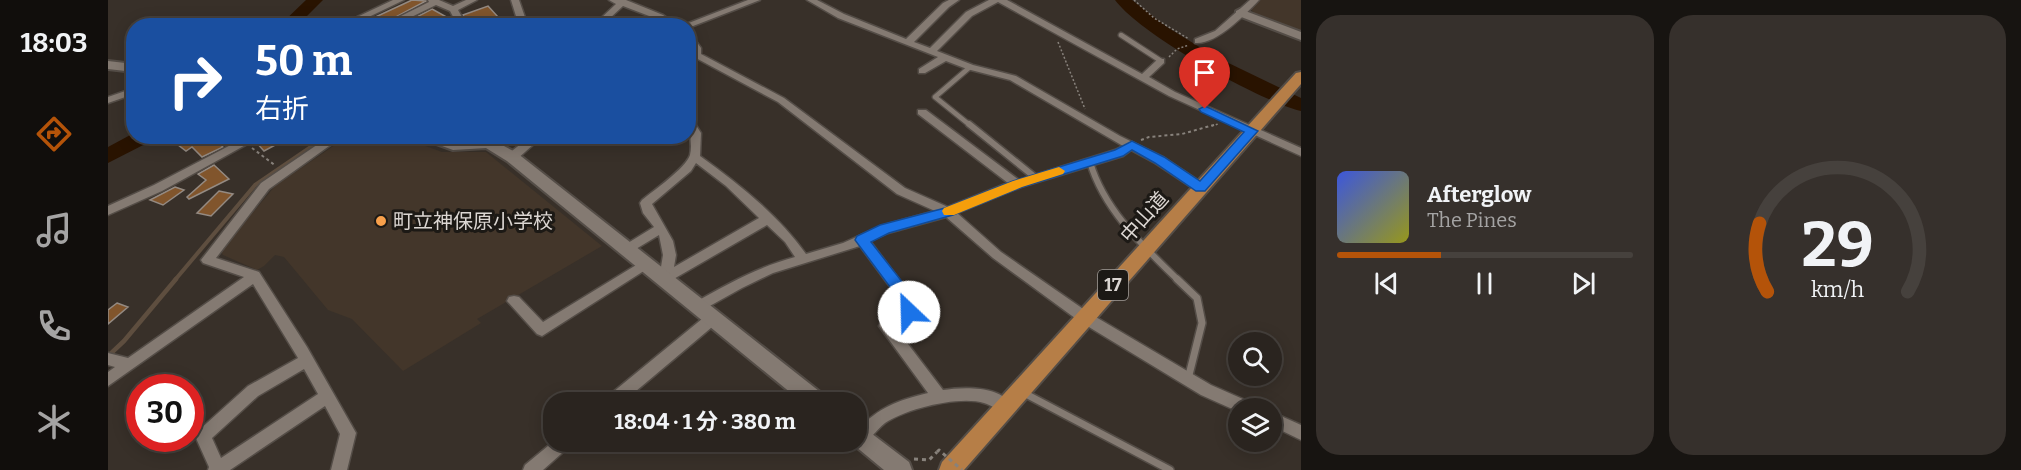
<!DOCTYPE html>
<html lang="ja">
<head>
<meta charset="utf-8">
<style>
	:root { --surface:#2a241f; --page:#36302c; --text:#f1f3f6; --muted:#a5a4a4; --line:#46413d; --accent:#b45309 }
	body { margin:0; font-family:Bitter,"Noto Sans JP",serif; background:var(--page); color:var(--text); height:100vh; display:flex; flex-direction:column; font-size:22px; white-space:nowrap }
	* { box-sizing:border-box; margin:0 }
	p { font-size:20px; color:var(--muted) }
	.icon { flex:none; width:33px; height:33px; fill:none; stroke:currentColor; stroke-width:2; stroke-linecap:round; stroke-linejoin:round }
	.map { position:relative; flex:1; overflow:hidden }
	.panel { display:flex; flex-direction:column; gap:15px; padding:15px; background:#171411; width:720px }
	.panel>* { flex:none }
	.guide { position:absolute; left:18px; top:18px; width:570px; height:126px; border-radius:24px; box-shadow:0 3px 15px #0003,0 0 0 2px var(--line); background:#1a4fa0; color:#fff; overflow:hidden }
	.tools { position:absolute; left:1120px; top:332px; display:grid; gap:12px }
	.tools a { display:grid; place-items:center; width:54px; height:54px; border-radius:50%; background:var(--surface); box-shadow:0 3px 15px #0003,0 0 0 2px var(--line); font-size:30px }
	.speed { position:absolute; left:18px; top:374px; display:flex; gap:12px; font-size:30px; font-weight:700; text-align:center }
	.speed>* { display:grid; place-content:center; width:78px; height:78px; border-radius:50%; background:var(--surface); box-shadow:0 3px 15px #0003,0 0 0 2px var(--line); line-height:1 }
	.speed .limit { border:9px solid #d22; background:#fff; color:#111 }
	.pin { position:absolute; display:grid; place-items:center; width:51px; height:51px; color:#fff; margin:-62px -26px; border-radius:50% 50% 50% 0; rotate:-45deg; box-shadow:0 0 6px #0007 }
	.pin .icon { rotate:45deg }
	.me { position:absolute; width:66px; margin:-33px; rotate:336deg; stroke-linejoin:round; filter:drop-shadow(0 0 4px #0008) }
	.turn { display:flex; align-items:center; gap:21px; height:126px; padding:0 30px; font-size:27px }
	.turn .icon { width:78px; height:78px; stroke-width:2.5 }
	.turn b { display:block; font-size:42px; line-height:51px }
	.panel .tile { flex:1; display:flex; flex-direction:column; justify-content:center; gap:9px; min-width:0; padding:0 21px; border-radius:24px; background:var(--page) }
	.panel .dial { align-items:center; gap:0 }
	.dial svg { height:156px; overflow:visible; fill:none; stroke:var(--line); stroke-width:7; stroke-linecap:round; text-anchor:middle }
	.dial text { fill:var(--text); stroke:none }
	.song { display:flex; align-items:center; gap:18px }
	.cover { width:72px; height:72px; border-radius:9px; background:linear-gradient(135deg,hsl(230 70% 55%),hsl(60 70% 35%)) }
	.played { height:6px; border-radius:3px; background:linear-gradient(90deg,var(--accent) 35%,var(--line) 35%) }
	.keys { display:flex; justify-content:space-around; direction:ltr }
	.panel .tiles { flex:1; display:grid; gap:15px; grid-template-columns:repeat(2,1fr) }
	.trip { position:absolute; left:435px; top:392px; width:324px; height:60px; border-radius:24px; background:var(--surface); box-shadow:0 3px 15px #0003,0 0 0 2px var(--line); font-weight:700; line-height:60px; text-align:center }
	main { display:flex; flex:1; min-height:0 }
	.dock { display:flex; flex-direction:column; width:108px; justify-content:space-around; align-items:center; background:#110e0c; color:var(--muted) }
	.dock .icon { width:42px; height:42px }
	.dock .on { color:var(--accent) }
	.dock b { font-size:27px; color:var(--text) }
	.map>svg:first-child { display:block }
</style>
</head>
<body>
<main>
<nav class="dock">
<b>18:03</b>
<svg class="icon on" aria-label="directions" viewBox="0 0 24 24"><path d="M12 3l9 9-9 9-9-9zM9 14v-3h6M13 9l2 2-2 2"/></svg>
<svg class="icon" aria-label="music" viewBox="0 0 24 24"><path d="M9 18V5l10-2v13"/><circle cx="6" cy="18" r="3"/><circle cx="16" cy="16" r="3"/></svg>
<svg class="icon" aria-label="phone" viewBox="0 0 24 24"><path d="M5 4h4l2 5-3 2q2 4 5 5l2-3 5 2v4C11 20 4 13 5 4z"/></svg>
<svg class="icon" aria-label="climate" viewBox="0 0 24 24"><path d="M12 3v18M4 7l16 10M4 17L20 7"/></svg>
</nav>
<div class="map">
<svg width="1193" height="470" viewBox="0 0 1193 470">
	<rect width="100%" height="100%" fill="#383029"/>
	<path fill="#43362a" d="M1153 0H1193V30L1146 13 1143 9Z
		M240 136 293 137 334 152H378L494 246 369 319 373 323 295 371 244 319 220 310 176 257 167 255 156 266 149 270 115 255 113 251 167 186Z"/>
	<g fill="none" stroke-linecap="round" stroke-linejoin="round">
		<path stroke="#5e4e3f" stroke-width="4" d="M67 280 147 185 219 136"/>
		<path stroke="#5e4e3f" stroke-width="4.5" d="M0 356 16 341 68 279"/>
		<path fill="#291300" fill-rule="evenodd" d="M198 0H215L189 26H171Z
			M1007 0H1024L1059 27 1106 56 1193 98V111C1150 100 1033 35 1007 0Z
			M26 133V136H45L43 141 0 163V147Z"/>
	</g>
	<path fill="#81552c" stroke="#948a82" stroke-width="1.5" d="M304 0 318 1 271 26H248Z
		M380 6 391 18 361 26 355 15Z
		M324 9 344 20 347 26H291Z
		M83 136H100L115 147 94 157 84 147 78 151 69 144Z
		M159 136H165L171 143 156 151 148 142Z
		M106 165 121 179 81 199 79 197 98 180 90 174Z
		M67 187 76 190 55 205 42 200Z
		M111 191 125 194 103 216 89 213Z
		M9 303 20 307 0 324V310Z"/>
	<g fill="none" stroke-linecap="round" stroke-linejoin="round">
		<defs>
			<path id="service-far2" d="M1013 35 1053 61
				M862 67 827 97 863 126"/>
			<path id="service-far1" d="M861 124 928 178
				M982 162C996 210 1035 246 1070 280"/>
			<path id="service" d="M1069 279 1089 298 1094 323 1080 379
				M914 392 1062 470"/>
			<path id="minor" d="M285 0H296L242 26H230Z
				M320 0H331L345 6 358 0H369L350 10 359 26H350L342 11 328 5 285 26H273L321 2Z
				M403 0H411L420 26H411Z
				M501 0H518L555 15 570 26H559L549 19 515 6 501 19 510 26H500L492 19 508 4Z
				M640 0H652L580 28V26H573Z
				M699 0H709L736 14 798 39 835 3 841 0H851L841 7 806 42 822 48 858 12 881 0H899L1034 74 1050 59H1056V63L1041 77 1067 92 1193 148V156L1061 96 890 2 864 16 829 51 865 65 908 76 1012 136 1055 157 1097 185 1099 188 1097 191H1089L1047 163 1023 150 1015 156 913 187 849 213 893 252 981 313 1103 385 1144 403 1146 408H1131V412L1093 395 971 321 885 258 838 217 780 233 762 241 808 302 806 316 787 327 835 390C854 387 895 385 904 407L902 412 897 414C890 411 884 405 876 403 852 395 797 409 777 423 768 430 763 440 752 444L746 441H748V430C773 407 787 401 820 393L771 326 773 322 794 309V303L752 246 665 273 634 288 591 312 586 311 584 307 586 303C619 284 650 267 687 257L677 242 659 225 557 284 553 283 551 279 555 255 551 235 523 252H515L513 249 515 246 546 227 535 213 532 203 534 200C545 191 578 168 582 155 585 142 580 130 580 118L584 119 593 133 592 156C631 184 670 215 698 254L735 243 773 226 827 211 789 194 670 102 586 57 580 44V33L583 34 593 48V54L676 98 797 188 840 207 900 183 810 114V110H818L911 180 1007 150 1015 146 902 80 859 69 838 61 817 73H811V69L830 57 730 18ZM588 163 618 186 651 218 566 267 568 255 565 241 544 204 583 171Z
				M1142 0H1151C1137 15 1108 45 1087 43V39L1107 31Z
				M26 88V94L0 103V97Z
				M140 136H154L54 191 0 215V206L46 185Z
				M222 136H235L161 189 108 258 151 272 199 347 248 433 239 470H223L232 434 217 406 122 470H100L101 467 87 436 90 431 140 386 190 358 145 284 0 386V372L7 367 0 365V353L20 358 136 277 95 263 93 260 153 183ZM196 369 210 394 113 458 104 438 150 396Z
				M423 136H435L408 160H400L399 157 400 154Z
				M538 259 542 261 544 264 542 267 434 336 429 334 399 301 401 297 406 296 411 297 435 322Z
				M605 312 610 314 612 318 610 322 515 402H497L499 397 600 314Z
				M1164 412 1193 425V440L1164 426Z
				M446 441H465L462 446 435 470H415L417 465Z"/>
			<path id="tertiary" d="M1132 9 1193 32V40L1128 15V11Z
				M0 61 26 64V72L0 69Z
				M313 136H336L346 140 381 138 409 153 716 395 719 402H694L399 161 378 148 345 150 315 139Z
				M748 424 755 427 801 462 804 470H776L741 441H748Z"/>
			<path id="trunk" d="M1193 72V84L856 470H831L834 462 1188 73Z"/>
		</defs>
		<use href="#service-far2" stroke="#544d47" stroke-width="7"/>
		<use href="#service-far1" stroke="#544d47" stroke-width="9"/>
		<use href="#service" stroke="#544d47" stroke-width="10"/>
		<use href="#minor" stroke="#544d47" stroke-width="3"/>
		<use href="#tertiary" stroke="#544d47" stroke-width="4"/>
		<use href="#trunk" stroke="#544d47" stroke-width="4"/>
		<path stroke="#88827c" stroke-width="1.5" stroke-dasharray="2 2" stroke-linecap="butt" d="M1026 0 1046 18 1081 39
			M950 42 977 109
			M1061 57 1069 49 1081 45
			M1104 126 1110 124"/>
		<path stroke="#88827c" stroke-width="2" stroke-dasharray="3 3" stroke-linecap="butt" d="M1033 140 1041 137 1074 134 1109 124
			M144 148 168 166"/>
		<path stroke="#88827c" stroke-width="3" stroke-dasharray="4 4" stroke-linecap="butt" d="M806 459 821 460 829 452"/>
		<use href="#service-far2" stroke="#847a72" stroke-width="4.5"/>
		<use href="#service-far1" stroke="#847a72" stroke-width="6"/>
		<use href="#service" stroke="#847a72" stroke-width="7"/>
		<use href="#minor" fill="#847a72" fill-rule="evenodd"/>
		<use href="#tertiary" fill="#847a72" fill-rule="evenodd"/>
		<use href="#trunk" fill="#b67e47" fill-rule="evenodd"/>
		<path stroke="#88827c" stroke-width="3" stroke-dasharray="4 4" stroke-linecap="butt" d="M829 452 831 450 854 470"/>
	</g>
	<path fill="#1a73e8" stroke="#114b97" stroke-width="1.5" d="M1097 106 1150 131 1097 191H1088L1047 163 1024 150 1015 156 914 187 845 215 781 233 763 242 806 297 808 302 806 316 801 318 796 316 794 303 747 240 749 236 772 225 837 208 905 181 1007 150 1024 141 1056 157 1092 181 1136 132 1093 112 1091 109Z"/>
	<path fill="#f59e0b" d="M951 167 957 171 955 174 914 187 846 215H836L834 211 836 208 905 181Z"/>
	<circle fill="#f8a04b" stroke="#1c1915" stroke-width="2" cx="273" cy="221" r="6"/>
	<g text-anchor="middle" stroke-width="6" stroke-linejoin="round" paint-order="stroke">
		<rect fill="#1c1915" stroke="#a29d99" stroke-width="1.5" x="990" y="270" width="30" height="30" rx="4.5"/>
		<g font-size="18" font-weight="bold" fill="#dbd6d2">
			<text x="1005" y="291">17</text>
		</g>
		<g font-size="20" fill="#dbd6d2" stroke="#1c1915">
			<text transform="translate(1036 217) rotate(-48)" y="7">中山道</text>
		</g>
		<g font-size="20" fill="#dbd6d2" stroke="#1c1915" text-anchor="start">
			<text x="285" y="228">町立神保原小学校</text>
		</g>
	</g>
</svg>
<div class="tools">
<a><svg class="icon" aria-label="search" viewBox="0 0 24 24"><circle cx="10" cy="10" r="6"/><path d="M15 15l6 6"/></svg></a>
<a><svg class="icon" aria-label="layers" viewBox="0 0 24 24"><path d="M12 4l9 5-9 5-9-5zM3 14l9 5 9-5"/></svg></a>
</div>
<div class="speed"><div class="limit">30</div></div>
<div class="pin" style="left:1097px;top:109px;background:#d93025"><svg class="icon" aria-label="arrive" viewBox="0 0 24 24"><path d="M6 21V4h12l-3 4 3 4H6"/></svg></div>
<svg class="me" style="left:801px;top:312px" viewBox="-20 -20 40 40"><circle r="19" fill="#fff"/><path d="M0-13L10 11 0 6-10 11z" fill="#1a73e8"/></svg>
<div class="trip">18:04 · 1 分 · 380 m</div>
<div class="guide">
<div class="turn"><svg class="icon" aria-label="right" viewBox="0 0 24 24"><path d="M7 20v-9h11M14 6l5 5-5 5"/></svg><div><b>50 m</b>右折</div></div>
</div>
</div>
<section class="panel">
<div class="tiles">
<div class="tile">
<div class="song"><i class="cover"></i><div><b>Afterglow</b><p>The Pines</p></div></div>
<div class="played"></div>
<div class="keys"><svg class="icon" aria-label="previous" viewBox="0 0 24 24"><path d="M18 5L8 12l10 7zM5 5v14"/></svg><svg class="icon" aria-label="pause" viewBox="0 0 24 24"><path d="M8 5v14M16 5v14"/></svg><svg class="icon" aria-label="next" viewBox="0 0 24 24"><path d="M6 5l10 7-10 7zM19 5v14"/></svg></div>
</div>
<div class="tile dial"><svg viewBox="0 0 100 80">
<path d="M14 69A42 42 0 1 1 86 69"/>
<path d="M14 69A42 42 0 0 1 10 34" stroke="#b45309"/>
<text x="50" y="56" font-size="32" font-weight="700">29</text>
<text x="50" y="72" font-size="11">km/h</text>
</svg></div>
</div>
</section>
</main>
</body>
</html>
